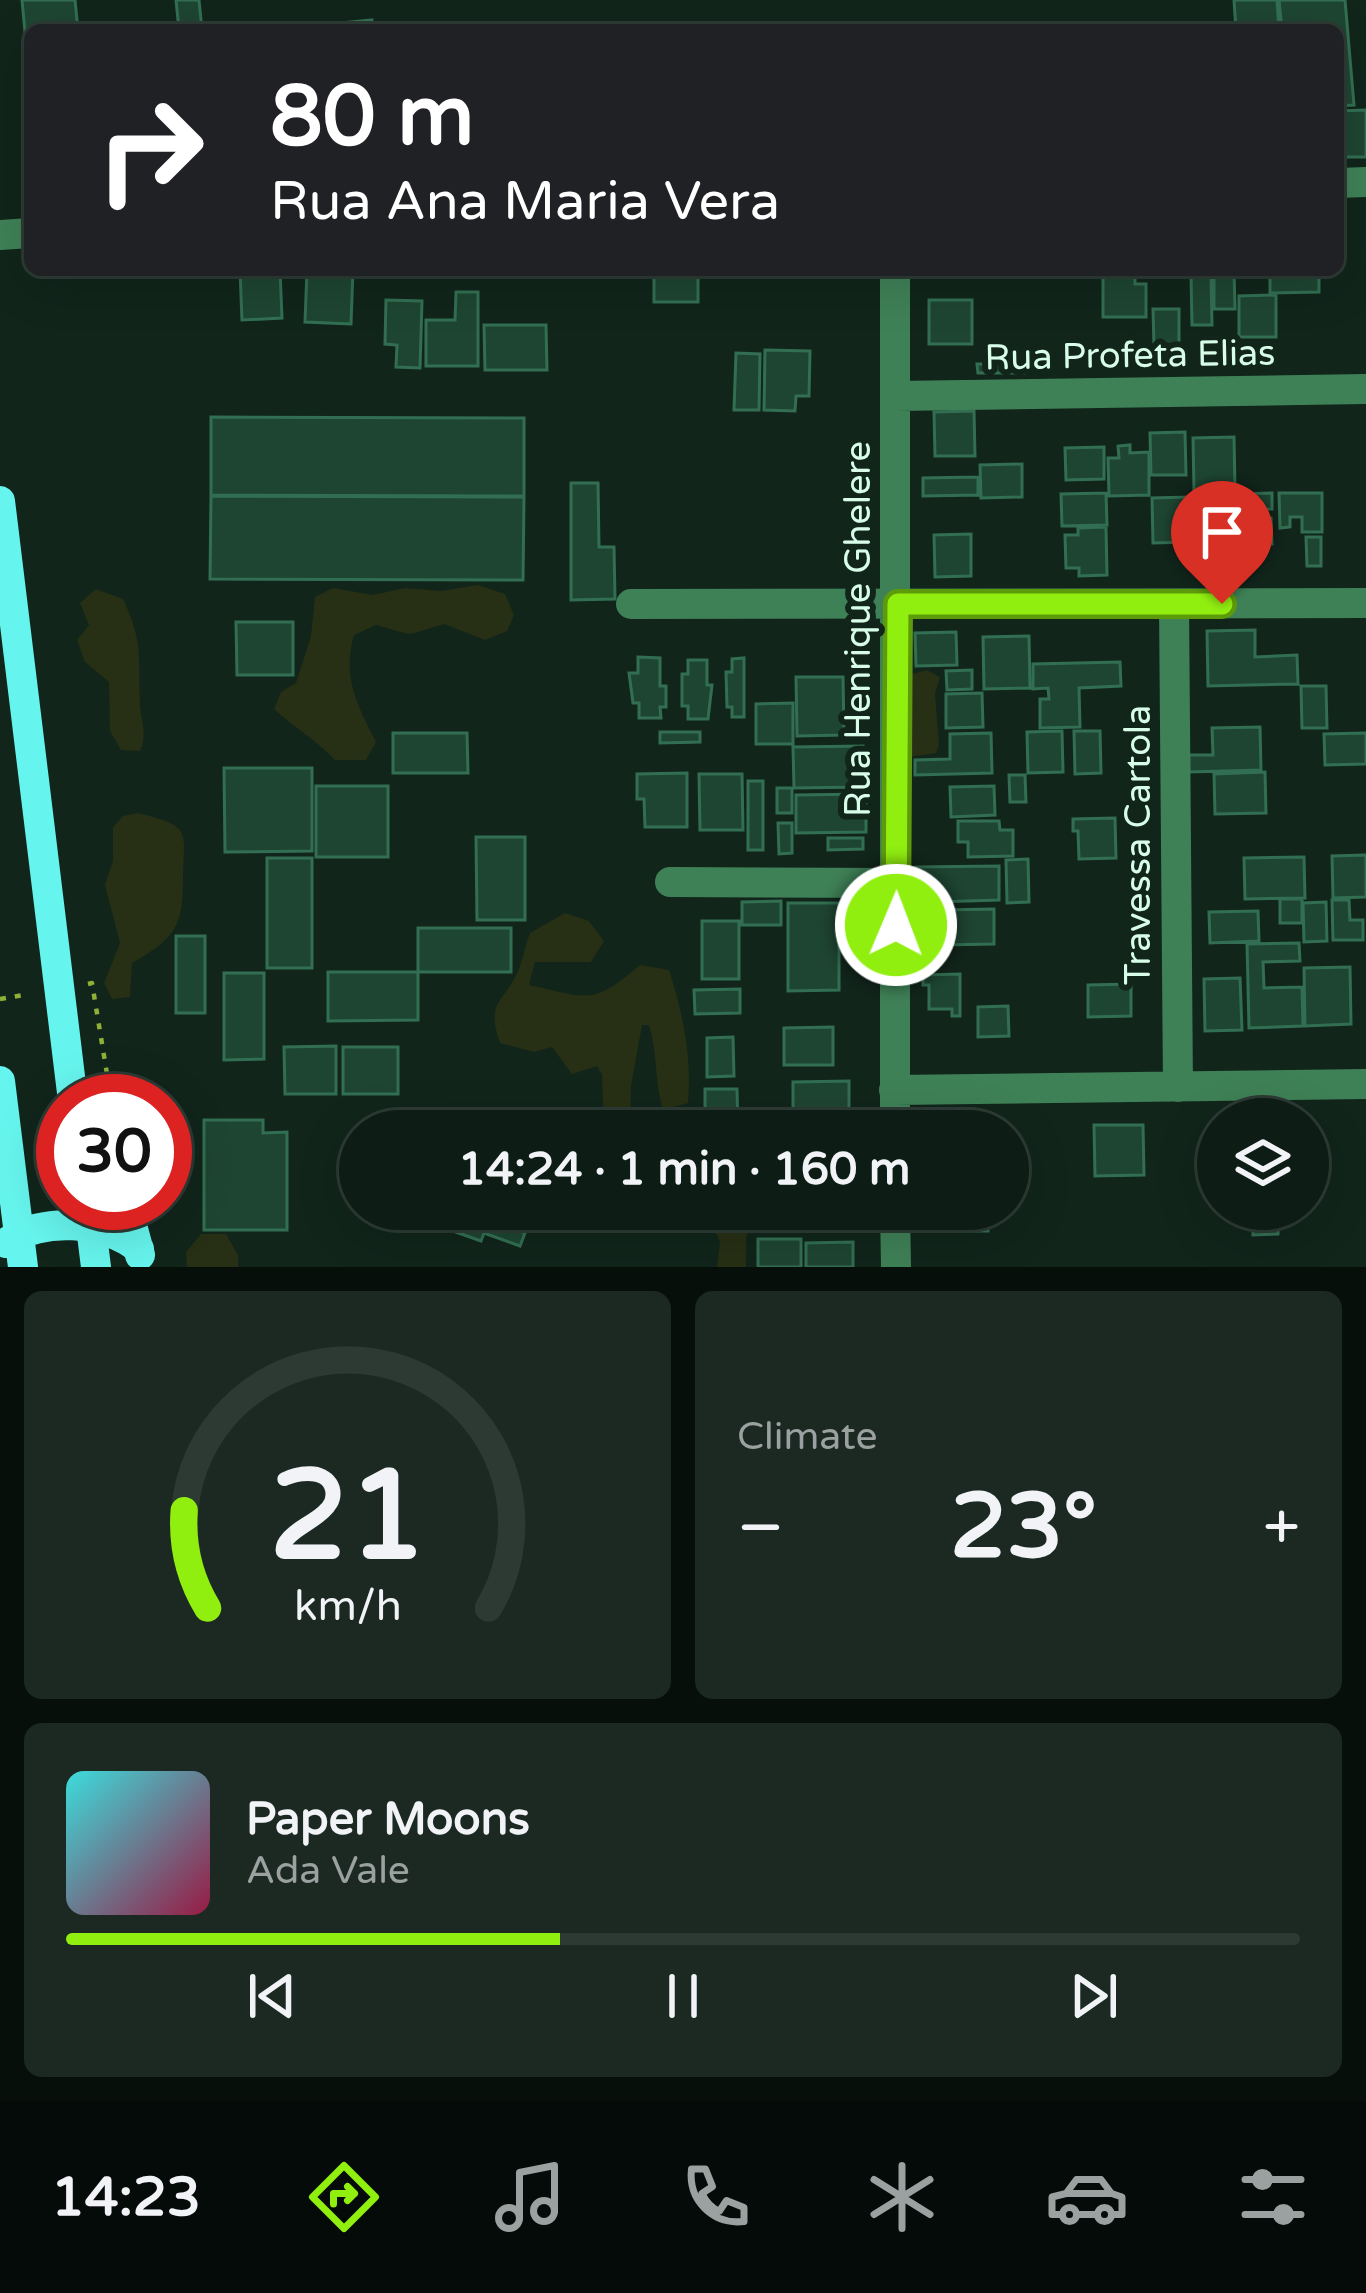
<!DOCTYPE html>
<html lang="en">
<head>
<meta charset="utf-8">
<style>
	:root { --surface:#0d1c14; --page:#1b2922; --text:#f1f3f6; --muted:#9aa1a0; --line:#2d3a34; --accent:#91ef10 }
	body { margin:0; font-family:"Varela Round",sans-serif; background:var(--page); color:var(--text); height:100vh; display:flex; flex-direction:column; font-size:45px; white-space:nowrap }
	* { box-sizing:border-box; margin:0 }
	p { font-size:39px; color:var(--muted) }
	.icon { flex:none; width:66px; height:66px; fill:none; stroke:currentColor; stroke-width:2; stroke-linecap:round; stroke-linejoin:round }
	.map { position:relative; height:1267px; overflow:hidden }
	.sheet { display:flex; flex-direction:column; gap:24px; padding:24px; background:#070f0b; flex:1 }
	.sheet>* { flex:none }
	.top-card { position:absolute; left:24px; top:24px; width:1320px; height:252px; border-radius:18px; box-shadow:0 12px 48px #0002,0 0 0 3px var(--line); background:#202124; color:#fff; overflow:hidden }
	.fabs { position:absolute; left:1197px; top:1098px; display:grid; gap:24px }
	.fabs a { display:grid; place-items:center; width:132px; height:132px; border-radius:50%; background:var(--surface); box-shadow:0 12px 48px #0002,0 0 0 3px var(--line); font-size:60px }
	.speed { position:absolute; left:36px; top:1074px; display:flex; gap:24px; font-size:60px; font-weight:700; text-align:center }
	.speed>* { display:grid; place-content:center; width:156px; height:156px; border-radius:50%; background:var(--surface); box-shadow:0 12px 48px #0002,0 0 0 3px var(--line); line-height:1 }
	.speed .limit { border:18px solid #d22; background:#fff; color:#111 }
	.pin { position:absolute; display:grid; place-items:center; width:102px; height:102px; color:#fff; margin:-123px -51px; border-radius:50% 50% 50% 0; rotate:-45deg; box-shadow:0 0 12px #0007 }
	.pin .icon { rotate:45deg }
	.me { position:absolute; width:132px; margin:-66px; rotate:1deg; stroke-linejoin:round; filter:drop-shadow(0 0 9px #0008) }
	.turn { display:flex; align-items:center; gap:42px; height:252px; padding:0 48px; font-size:54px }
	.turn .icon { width:156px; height:156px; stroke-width:2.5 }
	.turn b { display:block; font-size:84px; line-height:102px }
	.big { font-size:90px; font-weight:800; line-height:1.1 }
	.sheet .tile { flex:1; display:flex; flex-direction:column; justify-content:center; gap:18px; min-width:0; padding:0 42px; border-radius:18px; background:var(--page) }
	.sheet .dial { align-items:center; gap:0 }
	.dial svg { height:312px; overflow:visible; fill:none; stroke:var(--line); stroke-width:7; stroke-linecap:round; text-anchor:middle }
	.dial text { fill:var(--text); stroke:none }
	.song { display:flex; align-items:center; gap:36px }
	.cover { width:144px; height:144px; border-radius:18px; background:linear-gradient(135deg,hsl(180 70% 55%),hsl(340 70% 35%)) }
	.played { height:12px; border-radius:6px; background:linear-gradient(90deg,var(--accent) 40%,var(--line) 40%) }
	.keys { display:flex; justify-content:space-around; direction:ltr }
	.heat { display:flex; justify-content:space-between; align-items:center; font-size:66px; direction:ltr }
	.sheet .tiles { flex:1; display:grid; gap:24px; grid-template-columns:1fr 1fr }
	.tile:last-child { grid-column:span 2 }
	.trip { position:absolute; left:339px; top:1110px; width:690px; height:120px; border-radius:60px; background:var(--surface); box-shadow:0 12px 48px #0002,0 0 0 3px var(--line); font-weight:800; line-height:120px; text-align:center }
	.tabs { display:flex; height:192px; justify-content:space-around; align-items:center; background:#050b08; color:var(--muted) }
	.tabs .icon { width:84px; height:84px }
	.tabs .selected { color:var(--accent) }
	.tabs b { font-size:54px; color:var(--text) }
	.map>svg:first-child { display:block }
</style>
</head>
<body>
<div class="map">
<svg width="1366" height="1267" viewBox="0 0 1366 1267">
	<rect width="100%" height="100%" fill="#11251b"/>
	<path fill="#272f14" d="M478 585 505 594 514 615 507 631 485 640 444 624C402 636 419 637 376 625L354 635C342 678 357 704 376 742L366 760H335C314 738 295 728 274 709L281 692 296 683 311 636 315 597 333 588 373 595 405 588 441 591Z
		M96 589 123 599C144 643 138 660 140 704 141 723 148 733 140 751L121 750 110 731 109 682 85 662 77 640 89 625 80 603Z
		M927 670 940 677 935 694 939 744 936 753 910 757 904 676Z
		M138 813C195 827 183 831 183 880 183 928 174 939 132 963L130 997 112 999 104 983 120 943 105 885 113 861V827L123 816Z
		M565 913 589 921 604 941 591 962H535L529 985C589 998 592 1006 640 965L669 970C683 1013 692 1057 688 1103L663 1110C654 1081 658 1054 649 1025H642L631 1086 630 1131H604L602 1075 597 1066 572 1074 552 1047 534 1052 500 1043C485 1000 504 1004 518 971 523 960 525 945 530 933Z
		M712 1209H754L746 1239V1267H717L720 1242 710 1219Z
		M201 1234H226L238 1255V1267H187L186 1252Z"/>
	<path fill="#1e4532" stroke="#326f52" stroke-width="3" d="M22 0H75L78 30H30V86Z
		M176 0H199L202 30H179Z
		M1234 0H1277L1279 30H1236Z
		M1279 0H1345L1354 105 1338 106V30H1282Z
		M372 20 373 30H282L281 29Z
		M1366 110V157H1338V111Z
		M240 270H280L282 318 242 320Z
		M307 270H353L351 324 305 322Z
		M654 270H698V302H654Z
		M1103 270H1135V284H1146V317H1103Z
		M1319 270V292L1270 293V271Z
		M1234 271 1235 309H1214V272Z
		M1191 275H1211L1212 325H1192Z
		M456 292H478V366H426V320H455Z
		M1276 295V337H1239V296Z
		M386 300 422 301 420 368 396 367 397 345 385 344Z
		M929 300H972V344H929Z
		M1153 309H1179V346L1154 347Z
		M484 325H546L547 370H485Z
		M765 350 810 351 809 396H796L795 411 764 410Z
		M736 353 760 354 759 410H734Z
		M977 364H1023L1024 373H978Z
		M974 411 975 456H935L934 412Z
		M211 417 524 418V496L211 495Z
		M1185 432 1186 475H1151L1150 433Z
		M1234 437 1235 490H1194L1193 438Z
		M1130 445V453L1149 452V495L1109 496 1108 458H1119L1118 446Z
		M1104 447V479L1066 480 1065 448Z
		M1022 464V497L981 498 980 465Z
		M978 477V495L923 496V478Z
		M571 483H598L599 547H614L615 599 571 600Z
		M1106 493 1107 525 1062 526 1061 494Z
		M1272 493V509L1237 510V494Z
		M1279 493H1322V532H1302V517H1290V527L1280 528Z
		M211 496 524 497 523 580 210 579Z
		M1190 497 1191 542 1153 543 1152 498Z
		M1197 507H1214V524H1231V559L1198 560Z
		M1271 518 1272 544H1238V519Z
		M1106 527 1107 575 1079 576V568H1066L1065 535H1078V528Z
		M971 534V576L935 577 934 535Z
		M1306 537H1321V566H1307Z
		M236 622H293V675H237Z
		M1255 630V657L1297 655 1298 684 1208 686 1207 631Z
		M956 632 957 665 916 666 915 633Z
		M1029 636 1030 688 984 689 983 637Z
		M638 657 660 658V686H666V707H660L661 718H639V703H633L629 673H638Z
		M744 658V717H732V707H727L726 672H732V659Z
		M688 660H707V685H712L708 719H688V706H682V674H688Z
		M1120 662 1121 686 1079 688 1080 727 1040 728V699H1049L1048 688 1033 689V664Z
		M972 670V689L947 690 946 671Z
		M796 677H843L844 735 797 736Z
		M1301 686H1326L1327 728H1302Z
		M982 693 983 727 946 728V694Z
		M793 703V744H756V704Z
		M1260 727 1261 770 1189 772V755H1213L1212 728Z
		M1062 731 1063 772 1028 773 1027 732Z
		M1074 731H1100L1101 773 1075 774Z
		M660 732H700V742L660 743Z
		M393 733H467L468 773H393Z
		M991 733 992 773 915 775V760L950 759V734Z
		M1366 733V764L1325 765 1324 734Z
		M863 746 864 787 794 788 793 747Z
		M224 768H312V851L225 852Z
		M1265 772 1266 813 1215 814 1214 774Z
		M687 773V827H645L644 799H637V774Z
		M699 774H742L743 830H700Z
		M1009 775H1025L1026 802H1010Z
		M748 781H763V850H748Z
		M316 786H388V857H316Z
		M994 786 995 815 951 817 950 787Z
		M777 788H792V813H777Z
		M866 794V832L796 833V795Z
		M1115 818 1116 858 1079 859 1078 831H1073V819Z
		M958 821H999L1000 830H1013V856L968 857V842H958Z
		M778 823H792V853L779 854Z
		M476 837H525V920H477Z
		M828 838H863V849L828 850Z
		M1366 855V897L1333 898 1332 856Z
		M1304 857 1305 898 1245 899 1244 858Z
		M267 858H312V968H267Z
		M1028 859 1029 902 1007 903 1006 860Z
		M999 866V900L934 902V882H916V867Z
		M1280 899H1302V923H1280Z
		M1332 900H1349L1350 920H1363V940H1333Z
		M781 901V925H742V902Z
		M1326 902 1327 941 1304 942 1303 903Z
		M788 903H839V990L788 991Z
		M994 909V944L940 945V910Z
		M1258 911 1259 941 1210 943 1209 912Z
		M702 921H739V979H702Z
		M418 928H511V972H418Z
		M176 936H205V1013H176Z
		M1299 943 1300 961 1263 962 1264 988 1302 987 1303 1026 1249 1028 1247 944Z
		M1350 967 1351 1024 1305 1026 1304 968Z
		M328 972H418V1020L328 1021Z
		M224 973H264V1059L224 1060Z
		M960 974V1016H952V1009H929V985H923V975Z
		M1240 978 1242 1030 1205 1031 1204 979Z
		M1131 984V1016L1088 1017V985Z
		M740 989V1013L695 1014 694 990Z
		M1008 1006 1009 1036 978 1037V1007Z
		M833 1027V1065H784V1028Z
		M733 1037 734 1076 707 1077V1038Z
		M336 1046V1094H285L284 1047Z
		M343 1047H398V1094H343Z
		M849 1081V1125L793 1126V1082Z
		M705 1089H737L738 1131H705Z
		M204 1120H263V1133L287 1132V1230H204Z
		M1094 1125H1143L1144 1175 1095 1176Z
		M774 1209H815V1229H774Z
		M971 1209H988V1231H972Z
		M460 1210 525 1233 520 1246 484 1233 481 1241 453 1231Z
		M1278 1218V1234L1253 1235V1219Z
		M758 1239H801V1267H758Z
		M853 1242V1267H806V1243Z"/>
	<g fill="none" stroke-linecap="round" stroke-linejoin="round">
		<path stroke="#90b038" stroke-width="4.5" stroke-dasharray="6 9" stroke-linecap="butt" d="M88 984 92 983 108 1080 119 1101
			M0 999 29 994"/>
		<path stroke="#3f8157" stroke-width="30" d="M1338 183 1366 182
			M0 235 30 233
			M895 396 1366 389
			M631 604 1366 603
			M1174 604 1178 1087
			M670 882 896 883
			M894 1090 1366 1084
			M895 1131V270
			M895 1209 896 1267"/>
		<path stroke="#66f5ee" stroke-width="30" d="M0 501 73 1101
			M0 1081 23 1267
			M88 1203 96 1267
			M126 1203 140 1255
			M6 1243C41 1216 106 1221 139 1249"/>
	</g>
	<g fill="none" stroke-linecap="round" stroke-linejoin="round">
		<defs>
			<path id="route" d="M896 925 898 604H1222"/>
		</defs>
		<use href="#route" stroke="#5e9b0a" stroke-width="30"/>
		<use href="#route" stroke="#91ef10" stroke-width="21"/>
	</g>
	<g text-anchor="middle" stroke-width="12" stroke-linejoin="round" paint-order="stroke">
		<g font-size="36" fill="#d7fce8" stroke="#11251b">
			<text transform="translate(1130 354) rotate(-1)" y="13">Rua Profeta Elias</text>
			<text transform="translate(857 629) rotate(-90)" y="13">Rua Henrique Ghelere</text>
			<text transform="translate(1137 845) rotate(-90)" y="13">Travessa Cartola</text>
		</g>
	</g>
</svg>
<div class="fabs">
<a><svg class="icon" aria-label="layers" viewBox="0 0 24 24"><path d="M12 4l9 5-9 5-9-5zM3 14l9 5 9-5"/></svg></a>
</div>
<div class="speed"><div class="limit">30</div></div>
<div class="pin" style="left:1222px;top:604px;background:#d93025"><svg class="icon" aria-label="arrive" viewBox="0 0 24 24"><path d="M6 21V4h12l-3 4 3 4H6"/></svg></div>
<svg class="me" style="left:896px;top:925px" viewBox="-20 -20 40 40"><circle r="17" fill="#91ef10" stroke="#fff" stroke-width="3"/><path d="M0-11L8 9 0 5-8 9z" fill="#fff"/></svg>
<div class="trip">14:24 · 1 min · 160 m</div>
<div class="top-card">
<div class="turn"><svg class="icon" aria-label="right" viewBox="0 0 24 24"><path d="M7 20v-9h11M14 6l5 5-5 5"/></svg><div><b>80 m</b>Rua Ana Maria Vera</div></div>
</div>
</div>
<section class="sheet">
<div class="tiles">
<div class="tile dial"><svg viewBox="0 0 100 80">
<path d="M14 69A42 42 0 1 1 86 69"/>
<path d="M14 69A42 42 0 0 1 8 44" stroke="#91ef10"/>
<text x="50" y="56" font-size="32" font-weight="700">21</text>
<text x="50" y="72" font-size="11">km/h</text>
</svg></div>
<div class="tile"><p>Climate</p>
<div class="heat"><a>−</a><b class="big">23°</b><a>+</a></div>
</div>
<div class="tile">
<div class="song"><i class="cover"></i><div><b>Paper Moons</b><p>Ada Vale</p></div></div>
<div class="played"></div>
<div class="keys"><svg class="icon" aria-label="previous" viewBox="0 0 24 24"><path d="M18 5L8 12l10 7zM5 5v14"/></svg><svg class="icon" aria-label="pause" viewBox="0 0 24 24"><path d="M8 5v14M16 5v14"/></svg><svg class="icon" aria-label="next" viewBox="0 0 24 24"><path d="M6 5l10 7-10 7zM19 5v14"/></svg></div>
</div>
</div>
</section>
<nav class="tabs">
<b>14:23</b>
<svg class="icon selected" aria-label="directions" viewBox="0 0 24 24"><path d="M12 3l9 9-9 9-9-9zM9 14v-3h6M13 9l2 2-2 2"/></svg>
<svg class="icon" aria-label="music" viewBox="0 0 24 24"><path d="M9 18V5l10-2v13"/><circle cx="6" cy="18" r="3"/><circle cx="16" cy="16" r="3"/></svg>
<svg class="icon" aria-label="phone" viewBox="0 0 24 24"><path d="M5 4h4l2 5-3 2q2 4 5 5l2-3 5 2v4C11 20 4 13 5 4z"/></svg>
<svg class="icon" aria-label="climate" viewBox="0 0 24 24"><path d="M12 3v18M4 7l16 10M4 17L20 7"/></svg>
<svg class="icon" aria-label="car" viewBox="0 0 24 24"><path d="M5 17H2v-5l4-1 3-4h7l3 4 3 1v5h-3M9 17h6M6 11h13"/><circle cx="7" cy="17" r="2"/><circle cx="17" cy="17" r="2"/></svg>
<svg class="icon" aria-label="filters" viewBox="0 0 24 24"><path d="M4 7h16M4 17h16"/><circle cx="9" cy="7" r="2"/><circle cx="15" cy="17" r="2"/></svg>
</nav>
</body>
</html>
